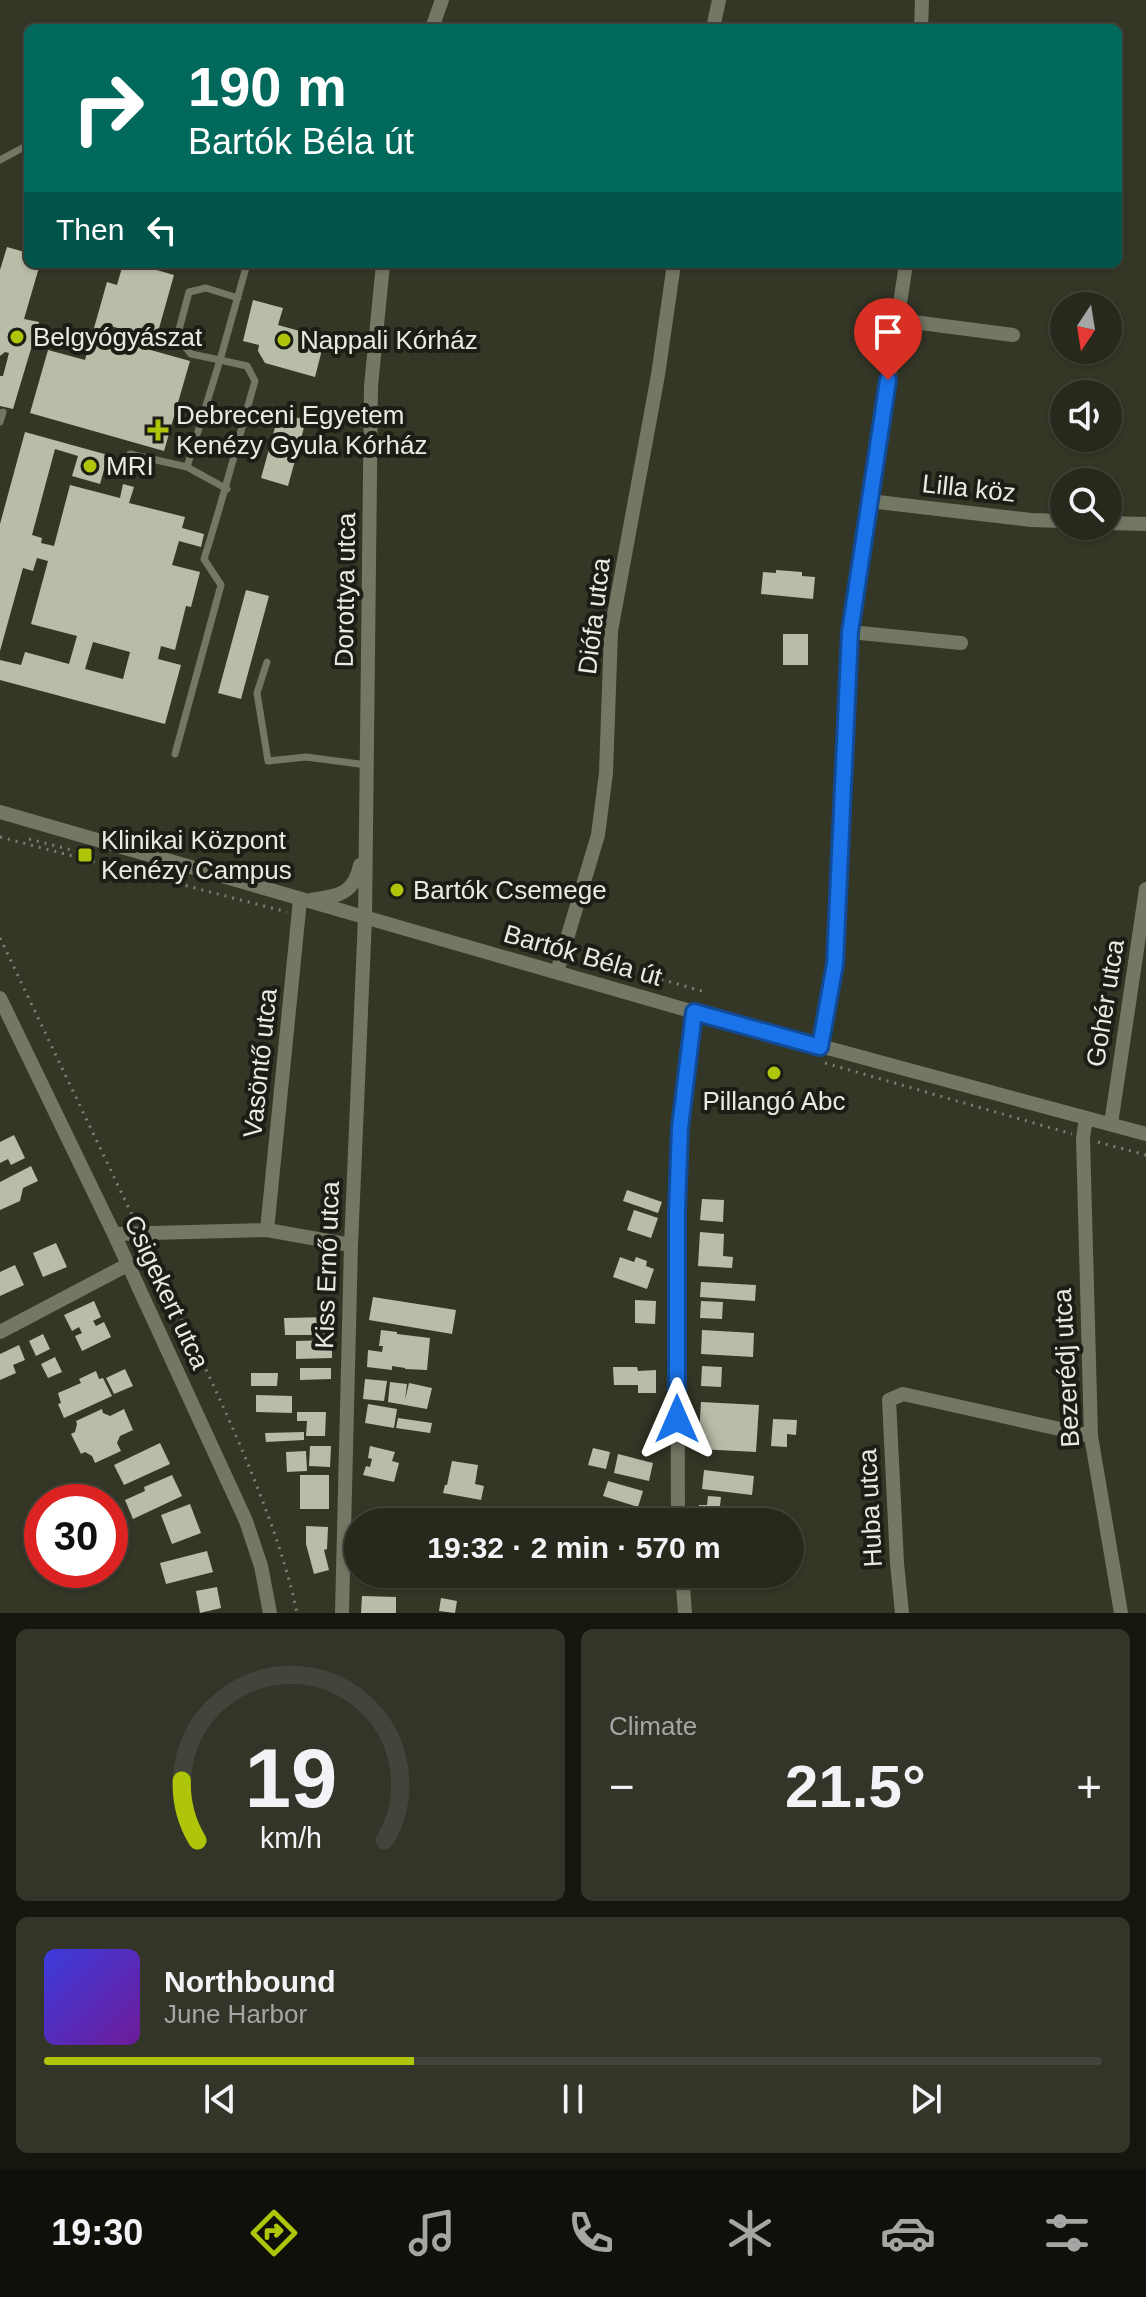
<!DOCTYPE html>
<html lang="en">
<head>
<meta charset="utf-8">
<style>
	:root { --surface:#27291c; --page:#333529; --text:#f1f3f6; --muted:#a4a6a3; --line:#43453b; --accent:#aec509 }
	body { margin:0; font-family:Helvetica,sans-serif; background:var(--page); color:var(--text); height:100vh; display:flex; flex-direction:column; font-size:30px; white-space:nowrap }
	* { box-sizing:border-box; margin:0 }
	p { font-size:26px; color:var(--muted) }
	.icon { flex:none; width:44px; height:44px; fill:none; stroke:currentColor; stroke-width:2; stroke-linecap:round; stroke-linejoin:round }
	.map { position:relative; height:1613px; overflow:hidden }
	.sheet { display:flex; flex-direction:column; gap:16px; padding:16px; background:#15170f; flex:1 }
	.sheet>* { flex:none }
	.guide { position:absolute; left:24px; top:24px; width:1098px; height:244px; border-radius:12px; box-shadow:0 2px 6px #0004,0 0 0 2px var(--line); background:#00695c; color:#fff; overflow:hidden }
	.needle { width:52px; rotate:192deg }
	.tools { position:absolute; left:1050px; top:292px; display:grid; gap:16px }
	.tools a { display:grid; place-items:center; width:72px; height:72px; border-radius:50%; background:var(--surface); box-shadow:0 2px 6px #0004,0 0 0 2px var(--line); font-size:40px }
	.speed { position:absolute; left:24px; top:1484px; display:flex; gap:16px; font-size:40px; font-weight:700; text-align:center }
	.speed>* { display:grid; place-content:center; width:104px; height:104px; border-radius:50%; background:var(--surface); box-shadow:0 2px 6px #0004,0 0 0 2px var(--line); line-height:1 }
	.speed .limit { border:12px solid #d22; background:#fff; color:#111 }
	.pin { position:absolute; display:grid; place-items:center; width:68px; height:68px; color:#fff; margin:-82px -34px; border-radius:50% 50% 50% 0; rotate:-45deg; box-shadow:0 0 8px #0007 }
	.pin .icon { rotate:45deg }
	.me { position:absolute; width:88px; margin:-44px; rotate:0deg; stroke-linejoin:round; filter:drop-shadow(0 0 6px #0008) }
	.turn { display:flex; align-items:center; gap:28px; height:168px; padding:0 32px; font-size:36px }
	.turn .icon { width:104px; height:104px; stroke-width:2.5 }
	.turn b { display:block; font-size:56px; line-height:68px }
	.then { display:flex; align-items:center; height:76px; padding:0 32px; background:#0003; gap:16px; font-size:30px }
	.big { font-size:60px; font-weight:700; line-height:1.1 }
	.sheet .card { flex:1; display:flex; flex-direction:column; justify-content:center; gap:12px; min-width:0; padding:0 28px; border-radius:12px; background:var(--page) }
	.sheet .dial { align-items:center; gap:0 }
	.dial svg { height:208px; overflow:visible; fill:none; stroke:var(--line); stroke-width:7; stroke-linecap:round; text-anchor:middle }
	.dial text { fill:var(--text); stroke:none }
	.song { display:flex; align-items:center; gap:24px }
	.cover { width:96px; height:96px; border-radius:12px; background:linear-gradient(135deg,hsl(240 70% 55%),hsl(280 70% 35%)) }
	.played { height:8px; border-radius:4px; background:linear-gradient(90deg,var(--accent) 35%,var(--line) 35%) }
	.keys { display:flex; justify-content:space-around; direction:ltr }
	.heat { display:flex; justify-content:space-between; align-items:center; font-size:44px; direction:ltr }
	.sheet .tiles { flex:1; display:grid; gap:16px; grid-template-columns:1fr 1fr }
	.card:last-child { grid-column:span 2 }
	.trip { position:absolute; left:344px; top:1508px; width:460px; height:80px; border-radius:40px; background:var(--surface); box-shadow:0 2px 6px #0004,0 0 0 2px var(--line); font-weight:700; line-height:80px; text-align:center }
	.dock { display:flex; height:128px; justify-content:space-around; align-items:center; background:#10100b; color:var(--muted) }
	.dock .icon { width:56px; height:56px }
	.dock .selected { color:var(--accent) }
	.dock b { font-size:36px; color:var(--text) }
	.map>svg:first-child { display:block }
</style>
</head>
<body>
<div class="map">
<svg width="1146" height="1613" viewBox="0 0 1146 1613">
	<rect width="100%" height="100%" fill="#343726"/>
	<path fill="#b8bda8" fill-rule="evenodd" d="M7 247 28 253V264H40L24 319 39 322 13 409 0 406V376H3L9 353 5 352 0 356V270Z
		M123 264H136L174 275 156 339 107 325 104 337 190 361 164 451 30 413 48 350 85 360 107 282 117 285Z
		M253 300 283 308 278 325 325 338 315 377 265 363 258 351 259 345 243 341Z
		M279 413 306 420 288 486 261 478Z
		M25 432 108 455 100 484 72 476 78 456 55 449 32 535 42 538 41 543 54 546 70 485 120 498 123 484 134 487 129 503 185 517 182 528 204 534 201 547 179 541 172 565 200 572 191 607 186 606 175 650 161 646 158 659 181 665 165 724 0 680V660L21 665 25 652 69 664 77 636 31 624 48 561 37 558 33 571 23 568 0 651V524ZM93 642 130 652 123 679 85 669Z
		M776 570 802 572V576L815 577 813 599 761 594 763 572 776 573Z
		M246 590 269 596 241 699 218 693Z
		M783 634H808V665H783Z
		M14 1135 25 1158 11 1165 8 1159 0 1163V1142Z
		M31 1166 38 1181 23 1188 20 1201 0 1210V1182Z
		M627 1190 662 1202 658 1213 623 1201Z
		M702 1199 724 1200 723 1222 700 1220Z
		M634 1210 658 1218 651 1238 627 1230Z
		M700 1232 724 1234 723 1256 733 1257 732 1268 698 1266Z
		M56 1243 67 1267 43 1277 33 1253Z
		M620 1257 634 1262 636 1257 647 1261 646 1266 654 1269 647 1289 613 1277Z
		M15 1265 24 1285 0 1296V1272Z
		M701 1282 756 1285 755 1301 700 1297Z
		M373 1297 456 1310 452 1334 369 1320Z
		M635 1300 656 1301 655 1324 635 1323Z
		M94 1301 101 1317 93 1321 96 1326 104 1322 111 1337 82 1351 75 1336 82 1333 79 1327 72 1331 64 1315Z
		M701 1301 723 1302 722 1319 700 1318Z
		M332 1317V1335H285L284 1318Z
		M381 1330 397 1332V1334L430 1338 427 1370 405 1369V1368L392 1366V1370L367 1367 368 1350 382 1352 383 1346H379Z
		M702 1330 754 1333 753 1357 701 1354Z
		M43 1334 50 1349 36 1356 29 1341Z
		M332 1340V1358L296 1359V1341Z
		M19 1345 25 1360 13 1365 16 1373 0 1380V1354Z
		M55 1357 62 1372 48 1378 41 1364Z
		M702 1366 722 1367 721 1387 701 1386Z
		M613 1367H637L638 1371 656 1370V1393H638V1385H614Z
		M300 1368H331V1379L300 1380Z
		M125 1369 133 1386 114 1394 106 1378Z
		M96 1371 99 1379 103 1378 112 1396 64 1418 58 1404 61 1403 58 1393 81 1383 79 1379Z
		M251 1373H278L277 1386H251Z
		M365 1379 387 1381 384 1401 363 1399Z
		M390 1382 407 1384 405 1400 409 1383 432 1388 427 1409 388 1402Z
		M256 1395 292 1396V1413L256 1412Z
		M701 1402 759 1405 756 1452 698 1449Z
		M368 1404 397 1409 394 1428 365 1423Z
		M102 1409 103 1413 110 1416 124 1409 133 1430 120 1436 117 1443 121 1451 95 1463 92 1456 85 1452 81 1454 71 1434 75 1432 77 1424 76 1421Z
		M297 1412H326L325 1436H306L307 1421H297Z
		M398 1418 432 1423 430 1433 396 1428Z
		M773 1419 797 1420 796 1435 787 1434V1447L771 1446Z
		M304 1432V1440L266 1442 265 1433Z
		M160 1443 170 1464 124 1485 114 1465Z
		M310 1446H331L330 1467 309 1466Z
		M370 1446 395 1452 392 1461 399 1463 394 1482 363 1475 366 1466 370 1467 372 1459 368 1458Z
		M593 1448 610 1452 606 1469 588 1465Z
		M306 1451 307 1471 287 1472 286 1452Z
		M618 1454 653 1463 649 1481 614 1473Z
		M452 1461 478 1465 475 1484 484 1486 481 1500 443 1493 445 1485H447Z
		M704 1470 754 1476 752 1495 702 1489Z
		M172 1475 182 1496 133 1519 125 1500 145 1491 144 1487Z
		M300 1475H329V1509H300Z
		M608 1481 643 1491 638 1507 603 1496Z
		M708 1496 721 1497 720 1506 726 1507 725 1520 698 1519 699 1505H707Z
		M190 1504 201 1533 172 1544 161 1515Z
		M306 1526 328 1527 327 1549 324 1550 329 1570 314 1574 306 1544Z
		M207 1551 213 1572 166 1584 160 1563Z
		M372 1574H415V1583H372Z
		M217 1587 221 1608 200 1613 196 1591Z
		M362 1596 396 1597V1613H361Z
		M441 1598 457 1601 455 1613 439 1611Z"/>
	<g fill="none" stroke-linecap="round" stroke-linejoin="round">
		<path stroke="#7d8072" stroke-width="3" stroke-dasharray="2 6" stroke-linecap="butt" d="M0 837 287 912
			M29 839 91 855
			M0 938 134 1219
			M646 975 702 991
			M825 1063 1072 1134
			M1098 1142 1146 1155
			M147 1247C183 1322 221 1397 252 1474 270 1519 287 1565 297 1613"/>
		<path stroke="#737865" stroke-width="7" d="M0 160 28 145
			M0 422 3 412
			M130 454 187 467 220 360 191 354 177 337 189 292 206 288 238 298
			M187 467 227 489
			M267 662 257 693 268 761 306 757 367 765
			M175 754 221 585 204 559C223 500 238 440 255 381L247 366 220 360 247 264"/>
		<path stroke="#737865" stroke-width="14" d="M432 28 442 0
			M713 28 719 0
			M921 28 922 0
			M898 320 1013 335
			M869 501 1031 520 1064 521
			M1108 523 1146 524
			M850 632 961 643
			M0 812 694 1012 1146 1134
			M311 900C337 896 354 895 360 865
			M557 972 598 835 606 773 611 631 658 375 674 264
			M0 998 114 1234 246 1521 261 1566 270 1613
			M820 1047 835 964 850 632 906 264
			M1086 1118 1083 1138 1091 1436 1121 1613
			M1111 1124 1146 889
			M267 1230 300 900
			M114 1234 267 1230 351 1245
			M0 1332 129 1264
			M678 1522 677 1210 680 1128 694 1012
			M682 1574 685 1613
			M342 1613 351 1245 365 918 371 386 383 264
			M902 1613 897 1563 889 1400 903 1394 1091 1436"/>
	</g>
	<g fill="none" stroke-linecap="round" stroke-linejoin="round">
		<defs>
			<path id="route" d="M677 1419V1210L680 1128 694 1012 820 1047 835 964 850 632 888 380"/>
		</defs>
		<use href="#route" stroke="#114b97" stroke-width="20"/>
		<use href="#route" stroke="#1a73e8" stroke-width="14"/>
	</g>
	<g fill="#aec509" stroke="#1c1e16" stroke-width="3">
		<circle cx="17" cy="337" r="8"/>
		<circle cx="284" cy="340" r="8"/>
		<path d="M154 418h8v8h8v8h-8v8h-8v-8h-8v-8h8z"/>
		<circle cx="90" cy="466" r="8"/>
		<rect x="77" y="847" width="16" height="16" rx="4"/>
		<circle cx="397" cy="890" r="8"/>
		<circle cx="774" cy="1073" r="8"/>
	</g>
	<g text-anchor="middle" stroke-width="8" stroke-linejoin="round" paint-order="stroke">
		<g font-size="26" fill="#e8ebe0" stroke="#1c1e16" text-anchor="start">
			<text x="33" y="346">Belgyógyászat</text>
			<text x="300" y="349">Nappali Kórház</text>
			<text x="176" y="424">Debreceni Egyetem<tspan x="176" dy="30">Kenézy Gyula Kórház</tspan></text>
			<text x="106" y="475">MRI</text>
			<text x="101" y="849">Klinikai Központ<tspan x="101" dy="30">Kenézy Campus</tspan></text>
			<text x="413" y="899">Bartók Csemege</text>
			<text x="774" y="1110" text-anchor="middle">Pillangó Abc</text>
		</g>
		<g font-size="26" fill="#e8ebe0" stroke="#1c1e16">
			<text transform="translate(969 488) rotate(6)" y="9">Lilla köz</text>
			<text transform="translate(345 590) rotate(-89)" y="9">Dorottya utca</text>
			<text transform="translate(594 616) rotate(-83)" y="9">Diófa utca</text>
			<text transform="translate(583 955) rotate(16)" y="9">Bartók Béla út</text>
			<text transform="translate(1105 1003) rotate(-81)" y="9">Gohér utca</text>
			<text transform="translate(260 1063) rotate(-84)" y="9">Vasöntő utca</text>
			<text transform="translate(327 1265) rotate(-88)" y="9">Kiss Ernő utca</text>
			<text transform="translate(167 1292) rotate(65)" y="9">Csigekert utca</text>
			<text transform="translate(1066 1368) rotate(-93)" y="9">Bezerédj utca</text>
			<text transform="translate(870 1508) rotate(-93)" y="9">Huba utca</text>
		</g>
	</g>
</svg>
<div class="tools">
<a><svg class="needle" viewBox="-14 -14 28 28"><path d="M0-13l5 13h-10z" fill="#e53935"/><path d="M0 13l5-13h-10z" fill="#a4a6a3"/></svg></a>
<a><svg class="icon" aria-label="sound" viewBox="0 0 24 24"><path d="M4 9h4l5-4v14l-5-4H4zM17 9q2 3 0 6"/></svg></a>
<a><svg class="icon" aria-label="search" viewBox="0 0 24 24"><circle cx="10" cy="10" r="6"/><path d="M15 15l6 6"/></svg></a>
</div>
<div class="speed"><div class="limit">30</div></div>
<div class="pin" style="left:888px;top:380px;background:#d93025"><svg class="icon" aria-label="arrive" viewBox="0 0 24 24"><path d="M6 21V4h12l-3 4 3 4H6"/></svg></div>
<svg class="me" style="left:677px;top:1419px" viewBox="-20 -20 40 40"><path d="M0-17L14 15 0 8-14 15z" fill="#1a73e8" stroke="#fff" stroke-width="4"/></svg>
<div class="trip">19:32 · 2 min · 570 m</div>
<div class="guide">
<div class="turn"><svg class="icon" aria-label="right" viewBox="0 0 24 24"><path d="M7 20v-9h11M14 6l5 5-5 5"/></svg><div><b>190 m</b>Bartók Béla út</div></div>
<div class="then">Then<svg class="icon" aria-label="left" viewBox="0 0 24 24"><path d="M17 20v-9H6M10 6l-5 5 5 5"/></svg></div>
</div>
</div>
<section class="sheet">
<div class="tiles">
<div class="card dial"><svg viewBox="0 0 100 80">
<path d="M14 69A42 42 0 1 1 86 69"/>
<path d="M14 69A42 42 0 0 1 8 46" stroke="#aec509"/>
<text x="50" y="56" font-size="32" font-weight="700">19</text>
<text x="50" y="72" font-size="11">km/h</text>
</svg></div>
<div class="card"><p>Climate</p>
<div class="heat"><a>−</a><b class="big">21.5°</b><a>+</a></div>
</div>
<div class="card">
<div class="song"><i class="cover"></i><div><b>Northbound</b><p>June Harbor</p></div></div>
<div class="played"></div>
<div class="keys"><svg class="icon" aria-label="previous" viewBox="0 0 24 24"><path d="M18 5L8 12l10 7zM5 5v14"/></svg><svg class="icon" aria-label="pause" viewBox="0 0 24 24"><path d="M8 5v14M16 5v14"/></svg><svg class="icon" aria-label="next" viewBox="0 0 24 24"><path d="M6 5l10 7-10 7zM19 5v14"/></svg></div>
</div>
</div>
</section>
<nav class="dock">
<b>19:30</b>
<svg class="icon selected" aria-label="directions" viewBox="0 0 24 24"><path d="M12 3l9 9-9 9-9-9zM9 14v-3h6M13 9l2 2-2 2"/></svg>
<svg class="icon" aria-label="music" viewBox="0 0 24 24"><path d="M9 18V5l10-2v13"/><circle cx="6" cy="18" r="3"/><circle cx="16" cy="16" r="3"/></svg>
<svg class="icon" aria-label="phone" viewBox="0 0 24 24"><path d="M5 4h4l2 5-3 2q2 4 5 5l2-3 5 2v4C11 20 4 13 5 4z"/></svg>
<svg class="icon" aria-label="climate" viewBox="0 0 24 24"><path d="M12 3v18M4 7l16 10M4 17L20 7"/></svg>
<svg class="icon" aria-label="car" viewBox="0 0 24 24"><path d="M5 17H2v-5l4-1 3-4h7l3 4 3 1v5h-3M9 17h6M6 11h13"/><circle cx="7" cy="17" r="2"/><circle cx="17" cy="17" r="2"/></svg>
<svg class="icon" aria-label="filters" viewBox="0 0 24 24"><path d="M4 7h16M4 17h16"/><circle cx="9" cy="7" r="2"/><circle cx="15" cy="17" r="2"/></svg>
</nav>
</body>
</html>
